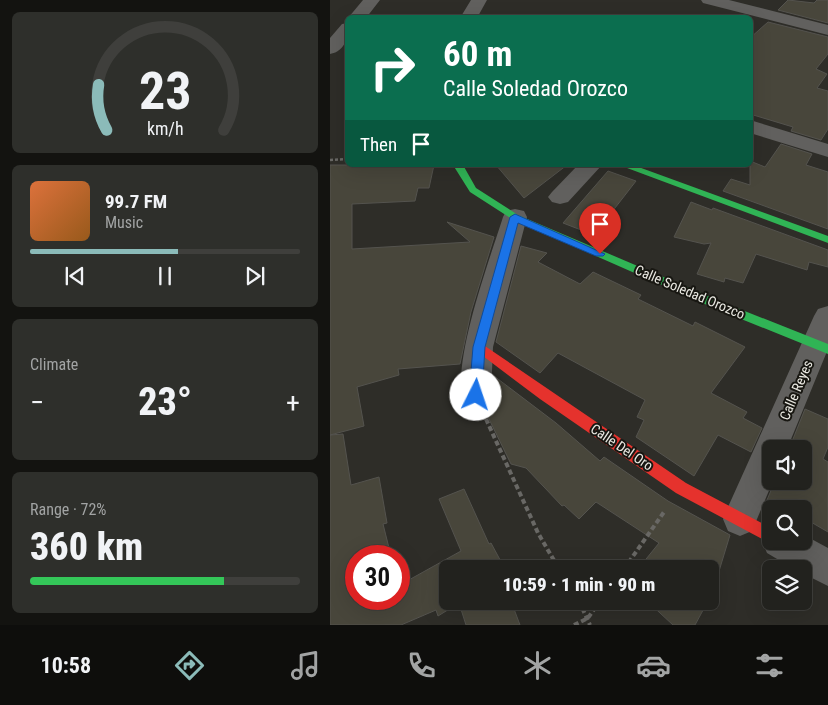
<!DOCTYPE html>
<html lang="en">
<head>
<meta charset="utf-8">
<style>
	:root { --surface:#22221e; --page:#2e2f2b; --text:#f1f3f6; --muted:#a2a4a4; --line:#3f3f3c; --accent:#8bbbb9 }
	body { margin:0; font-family:"Roboto Condensed",sans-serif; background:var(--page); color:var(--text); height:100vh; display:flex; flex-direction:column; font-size:19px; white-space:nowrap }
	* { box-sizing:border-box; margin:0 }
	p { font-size:16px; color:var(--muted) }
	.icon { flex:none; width:28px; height:28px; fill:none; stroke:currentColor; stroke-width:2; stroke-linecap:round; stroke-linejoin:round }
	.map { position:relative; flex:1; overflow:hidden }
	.drawer { display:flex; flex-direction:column; gap:12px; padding:12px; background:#131310; width:330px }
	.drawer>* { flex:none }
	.guide { position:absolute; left:15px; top:15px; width:408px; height:152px; border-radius:8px; box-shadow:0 5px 20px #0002,0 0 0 1px var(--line); background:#0b6e4f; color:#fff; overflow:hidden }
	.fabs { position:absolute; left:432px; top:440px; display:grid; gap:10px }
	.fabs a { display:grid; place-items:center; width:50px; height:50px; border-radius:8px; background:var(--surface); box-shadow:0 5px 20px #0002,0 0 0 1px var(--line); font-size:25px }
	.speed { position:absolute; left:15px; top:545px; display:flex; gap:10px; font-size:25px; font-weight:700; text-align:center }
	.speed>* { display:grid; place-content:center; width:65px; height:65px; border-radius:50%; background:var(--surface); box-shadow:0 5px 20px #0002,0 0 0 1px var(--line); line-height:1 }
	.speed .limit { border:8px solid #d22; background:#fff; color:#111 }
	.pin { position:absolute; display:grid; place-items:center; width:42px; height:42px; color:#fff; margin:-51px -21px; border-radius:50% 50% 50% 0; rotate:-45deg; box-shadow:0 0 5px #0007 }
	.pin .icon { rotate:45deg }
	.me { position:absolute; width:55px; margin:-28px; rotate:4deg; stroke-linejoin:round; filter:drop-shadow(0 0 4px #0008) }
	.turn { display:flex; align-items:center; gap:18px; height:105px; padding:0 15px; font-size:22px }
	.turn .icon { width:65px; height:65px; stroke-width:2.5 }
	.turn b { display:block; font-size:35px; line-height:42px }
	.then { display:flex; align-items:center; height:48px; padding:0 15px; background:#0003; gap:10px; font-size:19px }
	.big { font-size:38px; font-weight:800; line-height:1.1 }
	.drawer .card { flex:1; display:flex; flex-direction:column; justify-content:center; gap:8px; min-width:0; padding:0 18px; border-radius:8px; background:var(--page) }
	.drawer .dial { align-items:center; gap:0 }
	.dial svg { height:130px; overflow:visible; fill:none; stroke:var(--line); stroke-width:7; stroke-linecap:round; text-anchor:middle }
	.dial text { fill:var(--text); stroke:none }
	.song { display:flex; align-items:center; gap:15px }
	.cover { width:60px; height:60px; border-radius:8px; background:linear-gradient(135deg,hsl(20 70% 55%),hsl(30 70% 35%)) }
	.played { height:5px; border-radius:2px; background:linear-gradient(90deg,var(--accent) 55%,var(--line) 55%) }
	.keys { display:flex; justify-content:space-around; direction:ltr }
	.heat { display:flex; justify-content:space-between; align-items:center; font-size:28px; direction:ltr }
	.charge { height:8px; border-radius:4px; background:linear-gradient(90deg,#34c759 72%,var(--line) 0) }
	.trip { position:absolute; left:109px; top:560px; width:280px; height:50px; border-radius:8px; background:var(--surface); box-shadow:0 5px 20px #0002,0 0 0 1px var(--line); font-weight:800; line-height:50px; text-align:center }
	.dock { display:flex; height:80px; justify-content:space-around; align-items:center; background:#0e0e0c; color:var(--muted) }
	.dock .icon { width:35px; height:35px }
	.dock .selected { color:var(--accent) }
	.dock b { font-size:22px; color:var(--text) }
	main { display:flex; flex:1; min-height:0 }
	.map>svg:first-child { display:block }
</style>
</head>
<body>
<main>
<section class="drawer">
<div class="card dial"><svg viewBox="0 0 100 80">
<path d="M14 69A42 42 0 1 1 86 69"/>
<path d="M14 69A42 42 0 0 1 9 41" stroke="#8bbbb9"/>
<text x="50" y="56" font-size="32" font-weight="700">23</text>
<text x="50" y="72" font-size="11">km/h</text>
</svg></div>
<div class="card">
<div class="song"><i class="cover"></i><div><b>99.7 FM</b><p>Music</p></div></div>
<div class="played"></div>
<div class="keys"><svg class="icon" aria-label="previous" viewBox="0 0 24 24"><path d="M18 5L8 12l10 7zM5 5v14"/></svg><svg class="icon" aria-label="pause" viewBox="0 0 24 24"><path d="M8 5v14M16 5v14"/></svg><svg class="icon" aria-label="next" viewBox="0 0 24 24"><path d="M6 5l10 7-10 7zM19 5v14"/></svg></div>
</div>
<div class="card"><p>Climate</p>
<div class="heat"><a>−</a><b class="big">23°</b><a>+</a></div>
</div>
<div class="card"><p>Range · 72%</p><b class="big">360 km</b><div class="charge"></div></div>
</section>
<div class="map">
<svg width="498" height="625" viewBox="0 0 498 625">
	<rect width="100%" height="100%" fill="#2e2d28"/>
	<path fill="#48463b" stroke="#54534e" d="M458 0 484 3 487 0H498V23L448 10Z
		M438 22 498 37V54L486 69 497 74 487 88 498 91V129L491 140 461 131 463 127 420 114V38Z
		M451 144 482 154 476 165 498 172V229L393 191 401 179 420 185V161L435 167Z
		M0 165H104L99 188H88L85 201 22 204V249L140 242 117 222 164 237 141 312 130 364 68 369 69 375 27 387 34 426 0 435Z
		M166 165H237L194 198Z
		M278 171 306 181 264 235 233 223Z
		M361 202 382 210 383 208 498 250V267L479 262 477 270 426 254 413 283 395 278 394 282 367 274 381 243 374 244 344 237Z
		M191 246 217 253 208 262 250 284 263 272 311 295 308 299 363 326 365 322 415 347 381 393 417 412 413 418 432 428 421 452 388 435 364 476 306 437 314 420 307 417 315 400 228 353 210 373 166 342Z
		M164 376 226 423 270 461 274 457 338 501 400 535 386 581 388 582 380 597V569H308L329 543 266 502 249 519 234 505 232 506 196 468 181 464 157 415 168 409 161 400Z
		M475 409 498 419V447L493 459 498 462V532L474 518V509H455L437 500 445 481H474V449H459Z
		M13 434 21 485 49 477 57 523 53 524 61 556H26V599H69V574L75 572 77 581 131 551 109 499 134 489 159 544 161 543 175 569H118V601H181L190 625H136L129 603 108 616 106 610 71 625H0V435Z
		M317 601H378L365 625H343Z"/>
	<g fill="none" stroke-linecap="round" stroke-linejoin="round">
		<path stroke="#696865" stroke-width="2.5" stroke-dasharray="3 2" stroke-linecap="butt" d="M0 160 18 159"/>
		<path stroke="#696865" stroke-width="4" stroke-dasharray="5 3" stroke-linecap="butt" d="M156 419 208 533 229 569
			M294 569 334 512
			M249 601 260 625
			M244 625 258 618 270 601"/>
		<path fill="#61605e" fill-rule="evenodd" d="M33 0H50L36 18H18Z
			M141 0H157L147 18H130Z
			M371 0H399L498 25V35L373 3Z
			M18 23C18 37 16 51 0 54V38L12 24Z
			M420 120 498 144V157L420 133Z
			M248 165H272L238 202 230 204 222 202 218 197 222 192Z
			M185 209 194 211 197 217 163 347 161 395 157 404 146 408 135 404C118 370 161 256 173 217L176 211Z
			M498 306V349L457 449H441V481H443L422 531 410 536 398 531 393 519 398 507 484 316 488 309Z
			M441 527V541H474V535L498 548V586L474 574V569H464L437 553 432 541 437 529Z"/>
		<path fill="#30b455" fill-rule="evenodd" d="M123 165H133L146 188 188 215 392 302 498 344V354L384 308 182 219 140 192Z
			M289 165H303L498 236V243Z"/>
		<path fill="#e5322d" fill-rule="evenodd" d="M149 342 356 483 441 528V541H446L441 543 436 541 346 493 210 399 145 350 143 347 145 344Z"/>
	</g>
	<path fill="#1a73e8" stroke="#114b97" d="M185 214 275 254 273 256H266L188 223 155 347 152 395 146 401 139 395 143 347 180 217Z"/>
	<g text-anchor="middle" stroke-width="4" stroke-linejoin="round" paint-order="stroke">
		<g font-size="14" fill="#ebeae3" stroke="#181712">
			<text transform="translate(360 292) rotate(23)" y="5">Calle Soledad Orozco</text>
			<text transform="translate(466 390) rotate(-67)" y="5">Calle Reyes</text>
			<text transform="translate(292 447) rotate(34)" y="5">Calle Del Oro</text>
		</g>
	</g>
</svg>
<div class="fabs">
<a><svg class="icon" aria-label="sound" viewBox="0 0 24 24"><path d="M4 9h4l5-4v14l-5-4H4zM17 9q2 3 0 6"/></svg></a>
<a><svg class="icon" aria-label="search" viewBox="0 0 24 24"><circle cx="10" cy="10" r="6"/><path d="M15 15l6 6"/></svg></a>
<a><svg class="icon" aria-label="layers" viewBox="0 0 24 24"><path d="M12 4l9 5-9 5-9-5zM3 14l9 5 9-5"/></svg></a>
</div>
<div class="speed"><div class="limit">30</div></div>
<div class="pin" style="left:270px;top:254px;background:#d93025"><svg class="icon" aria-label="arrive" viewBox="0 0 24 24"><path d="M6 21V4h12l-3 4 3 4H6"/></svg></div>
<svg class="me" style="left:146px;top:395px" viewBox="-20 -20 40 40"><circle r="19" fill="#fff"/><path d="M0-13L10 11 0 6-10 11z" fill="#1a73e8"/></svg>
<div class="trip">10:59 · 1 min · 90 m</div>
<div class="guide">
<div class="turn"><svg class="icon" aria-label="right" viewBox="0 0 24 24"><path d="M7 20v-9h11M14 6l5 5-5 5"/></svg><div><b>60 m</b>Calle Soledad Orozco</div></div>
<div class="then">Then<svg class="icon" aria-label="arrive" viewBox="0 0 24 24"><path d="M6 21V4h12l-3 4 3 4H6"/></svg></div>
</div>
</div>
</main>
<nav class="dock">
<b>10:58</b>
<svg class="icon selected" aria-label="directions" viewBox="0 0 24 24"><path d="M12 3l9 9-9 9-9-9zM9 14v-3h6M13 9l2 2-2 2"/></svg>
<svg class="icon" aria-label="music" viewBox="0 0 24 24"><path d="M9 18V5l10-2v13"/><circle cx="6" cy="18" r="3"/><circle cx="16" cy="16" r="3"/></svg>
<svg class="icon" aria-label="phone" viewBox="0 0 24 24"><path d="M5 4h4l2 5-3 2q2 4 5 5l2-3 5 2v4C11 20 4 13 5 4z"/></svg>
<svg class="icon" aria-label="climate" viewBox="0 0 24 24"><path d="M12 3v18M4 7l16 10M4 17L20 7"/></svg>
<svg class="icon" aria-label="car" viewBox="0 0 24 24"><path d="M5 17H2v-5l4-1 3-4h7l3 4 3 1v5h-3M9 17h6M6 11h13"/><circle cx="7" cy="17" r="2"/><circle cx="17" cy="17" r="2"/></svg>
<svg class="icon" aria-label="filters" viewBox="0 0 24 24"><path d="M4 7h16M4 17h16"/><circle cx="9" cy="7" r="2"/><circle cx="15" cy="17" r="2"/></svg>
</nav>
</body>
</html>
